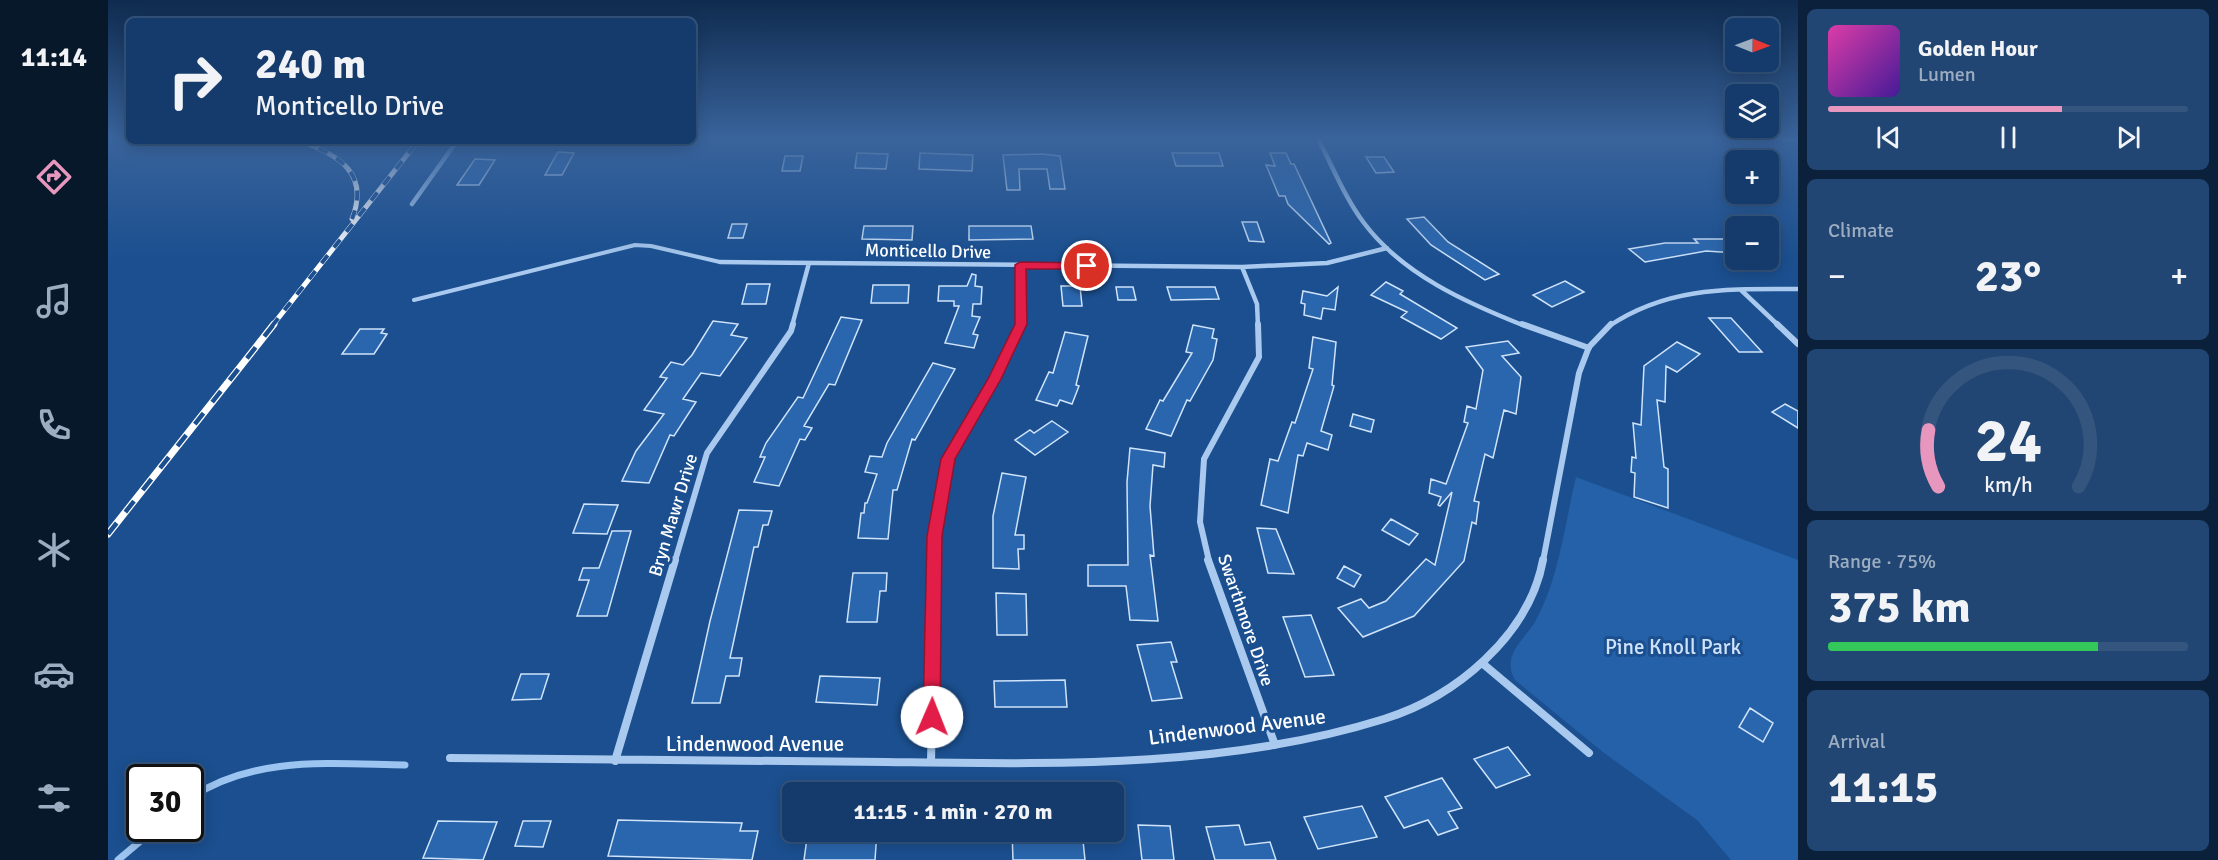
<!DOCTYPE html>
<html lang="en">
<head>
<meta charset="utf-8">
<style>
	:root { --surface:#143b6b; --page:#214673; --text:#f1f3f6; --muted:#9dadc1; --line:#33557e; --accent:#e797bd }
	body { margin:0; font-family:Signika,sans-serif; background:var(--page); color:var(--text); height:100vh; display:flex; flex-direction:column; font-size:22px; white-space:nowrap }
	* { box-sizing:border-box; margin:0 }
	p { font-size:20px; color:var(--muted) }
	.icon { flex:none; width:33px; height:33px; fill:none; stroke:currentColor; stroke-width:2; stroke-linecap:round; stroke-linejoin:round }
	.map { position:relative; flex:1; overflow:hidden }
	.sheet { display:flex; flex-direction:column; gap:9px; padding:9px; background:#0b203b; width:420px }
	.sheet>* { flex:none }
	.hud { position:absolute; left:18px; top:18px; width:570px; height:126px; border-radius:9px; box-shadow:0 3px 15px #0003,0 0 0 2px var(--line); background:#143b6b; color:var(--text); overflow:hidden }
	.needle { width:39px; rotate:91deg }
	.fabs { position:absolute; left:1617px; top:18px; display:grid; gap:12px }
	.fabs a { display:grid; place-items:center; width:54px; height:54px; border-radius:9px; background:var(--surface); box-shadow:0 3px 15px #0003,0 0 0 2px var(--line); font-size:30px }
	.speed { position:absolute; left:18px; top:764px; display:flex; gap:12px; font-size:30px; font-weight:700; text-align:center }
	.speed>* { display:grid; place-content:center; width:78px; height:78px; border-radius:50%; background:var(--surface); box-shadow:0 3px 15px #0003,0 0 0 2px var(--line); line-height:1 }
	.speed .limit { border:3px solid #111; border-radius:9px; background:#fff; color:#111 }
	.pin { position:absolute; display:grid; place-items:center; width:51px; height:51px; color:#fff; margin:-26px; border:3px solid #fff; border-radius:50%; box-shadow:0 2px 6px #0007 }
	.me { position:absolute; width:66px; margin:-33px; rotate:1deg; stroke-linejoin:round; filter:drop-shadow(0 0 4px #0008) }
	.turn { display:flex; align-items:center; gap:21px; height:126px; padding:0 30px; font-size:27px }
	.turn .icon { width:78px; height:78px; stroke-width:2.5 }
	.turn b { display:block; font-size:42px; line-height:51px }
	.big { font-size:45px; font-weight:700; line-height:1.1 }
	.sheet .tile { flex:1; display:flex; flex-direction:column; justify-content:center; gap:9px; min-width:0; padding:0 21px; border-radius:9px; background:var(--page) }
	.sheet .dial { align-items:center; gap:0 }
	.dial svg { height:156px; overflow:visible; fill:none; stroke:var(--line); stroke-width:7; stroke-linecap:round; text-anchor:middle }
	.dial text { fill:var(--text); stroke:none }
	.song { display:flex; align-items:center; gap:18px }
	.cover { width:72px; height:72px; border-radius:9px; background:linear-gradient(135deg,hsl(320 70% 55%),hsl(260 70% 35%)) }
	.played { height:6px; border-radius:3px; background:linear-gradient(90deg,var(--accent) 65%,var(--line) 65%) }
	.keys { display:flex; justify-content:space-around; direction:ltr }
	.heat { display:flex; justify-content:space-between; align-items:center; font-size:33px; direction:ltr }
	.charge { height:9px; border-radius:4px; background:linear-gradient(90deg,#34c759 75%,var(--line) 0) }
	.trip { position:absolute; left:674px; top:782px; width:342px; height:60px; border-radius:9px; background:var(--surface); box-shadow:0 3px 15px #0003,0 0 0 2px var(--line); font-weight:700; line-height:60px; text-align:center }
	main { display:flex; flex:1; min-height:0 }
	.menu { display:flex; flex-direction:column; width:108px; justify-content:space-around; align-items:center; background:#08182b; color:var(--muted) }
	.menu .icon { width:42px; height:42px }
	.menu .selected { color:var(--accent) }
	.menu b { font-size:27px; color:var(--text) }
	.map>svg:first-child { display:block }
</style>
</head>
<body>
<main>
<nav class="menu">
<b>11:14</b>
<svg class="icon selected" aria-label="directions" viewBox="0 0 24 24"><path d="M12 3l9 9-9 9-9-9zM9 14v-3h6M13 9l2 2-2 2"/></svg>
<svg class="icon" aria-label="music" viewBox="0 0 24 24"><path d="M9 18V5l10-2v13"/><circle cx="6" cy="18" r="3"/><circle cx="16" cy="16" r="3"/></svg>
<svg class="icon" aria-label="phone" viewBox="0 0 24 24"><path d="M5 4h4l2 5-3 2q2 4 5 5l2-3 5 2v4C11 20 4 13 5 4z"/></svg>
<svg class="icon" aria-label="climate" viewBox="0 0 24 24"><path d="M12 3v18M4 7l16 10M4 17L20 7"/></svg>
<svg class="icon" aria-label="car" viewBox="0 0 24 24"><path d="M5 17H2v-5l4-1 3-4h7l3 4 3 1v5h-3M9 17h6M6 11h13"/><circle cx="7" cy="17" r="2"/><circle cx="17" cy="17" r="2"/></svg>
<svg class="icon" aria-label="filters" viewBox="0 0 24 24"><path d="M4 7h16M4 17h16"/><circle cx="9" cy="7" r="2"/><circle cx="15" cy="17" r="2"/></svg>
</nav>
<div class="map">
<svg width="1690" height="860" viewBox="0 0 1690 860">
	<rect width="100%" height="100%" fill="#1b4f8f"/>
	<path fill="#2461a8" d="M1468 477 1690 560V860H1623L1589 820 1496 753 1407 680C1393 654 1416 641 1428 620 1451 578 1457 523 1468 477Z"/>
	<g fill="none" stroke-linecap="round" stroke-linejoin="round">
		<path stroke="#9cc4f0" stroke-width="7" d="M82 798C147 755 223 764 297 765
			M10 860 48 828"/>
	</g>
	<path fill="#2a66ad" stroke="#cfe3fa" stroke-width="1.5" d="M450 152 466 153 454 175H437Z
		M749 153 780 154 778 169 747 168Z
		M812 153 865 155 864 171 811 169Z
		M1064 153H1111L1115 166H1068Z
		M1162 153H1178L1183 164H1186L1223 243 1221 244 1180 204 1177 196H1171L1158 165 1167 166Z
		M934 154 952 156 957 189H942L939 169H911L912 190H899L895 155Z
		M677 156H695L692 171H674Z
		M1258 157H1276L1286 172 1268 173Z
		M367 159 387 160 371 185H349Z
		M1316 217 1340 242 1391 274 1377 280 1323 245 1299 219Z
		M1134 222H1149L1156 242 1141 241Z
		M624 224H639L635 238H620Z
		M756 226H805L804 240 754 239Z
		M861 226H923L925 239 861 240Z
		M1586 239H1628V253L1598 251 1537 262 1521 249 1557 243H1590Z
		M864 274 868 275 867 286 874 287 873 304H865L864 316 872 317 865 334 870 335 866 348 837 343 851 306H846V301H830L831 286H859Z
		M1457 281 1476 292 1444 307 1425 295Z
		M1278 282 1295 291 1292 294 1349 328 1333 339 1293 317 1299 312 1263 295Z
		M639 284H662L658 304H634Z
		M765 285H801L800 303H763Z
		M953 286H972L974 306H955Z
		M1008 287H1025L1028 300H1010Z
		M1059 287H1107L1111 299 1063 300Z
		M1230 287 1227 310 1215 308 1213 319 1196 315 1197 304 1193 303 1195 291 1219 296Z
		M733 317 754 320 727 385 721 384 696 426 704 428 697 440 692 439 671 486 646 482 657 457H652L658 443 690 397 695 398Z
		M1601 318H1623L1654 352H1631Z
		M605 321 630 324 623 335 639 338 612 376 593 373 575 399 588 402 566 436 562 435 541 483 514 481 528 451 556 414 536 410 559 378 552 377 563 362 575 365 584 355Z
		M1085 325 1106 329 1104 338 1109 339 1105 360 1082 401 1079 400 1063 436 1038 429 1052 400 1055 401 1084 353 1078 352Z
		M252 329H276L273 333 279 334 266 354H234Z
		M957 332 980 336 968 385 971 386 964 404 952 400 949 406 928 400 941 372 945 373Z
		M1205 337 1228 342 1224 385 1226 386 1213 431 1224 435 1220 450 1199 443 1195 456 1190 455 1180 513 1153 505 1162 459 1170 461 1184 422 1187 423 1205 369 1201 368Z
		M1400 341 1411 353 1394 356 1413 377 1408 414 1396 410 1385 458 1377 454 1366 501 1371 502 1368 524 1364 522 1356 561 1306 616 1255 637 1230 608 1253 599 1261 608 1278 601 1318 559 1327 565 1344 492 1332 506 1330 505 1333 497 1321 493 1323 479 1338 484 1360 423 1356 422 1359 406 1368 409 1375 370 1358 347Z
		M1569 342 1592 354 1569 372 1558 366 1557 402 1549 400 1556 467 1560 469V508L1526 497 1527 473 1523 472 1524 457 1528 458 1525 423 1533 425 1536 366Z
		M825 363 847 369 807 440 804 439 789 490H785L780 539 750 538 753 513H756L757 503H759L769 474 757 472 762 456 774 457 779 443Z
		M1677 404 1690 411V428L1664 412Z
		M1245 414 1266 420 1263 432 1242 426Z
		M944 421 960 432 927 455 907 440 922 430 926 433Z
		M1022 448 1057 453 1056 467 1045 465 1042 506 1046 556 1042 555 1050 621 1022 620 1018 586H980V565H1020L1019 482Z
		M894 473 918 477 907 535H916V549H910L911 569 885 568V516Z
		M476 504 510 505 499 534 465 533Z
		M631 510 664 511 660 525H655L650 547H646L622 658H634L631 676H618L612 703H584L602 621Z
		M1283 519 1310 534 1301 545 1274 530Z
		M1149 528 1168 529 1186 574 1160 573Z
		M504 531H523L499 616H469L481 580H471L475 568H491Z
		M1236 566 1253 575 1246 587 1229 578Z
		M745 573H779L778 591H772L769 622H739Z
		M888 593 918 594 919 635H889Z
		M1203 615 1226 675 1197 677 1175 617Z
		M1063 642 1069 662H1063L1074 698 1044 701 1029 645Z
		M413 674H441L433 699 404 700Z
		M712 676 772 678 769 705 708 702Z
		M957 680 959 707H887L886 681Z
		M1642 708 1665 723 1655 742 1631 727Z
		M1400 747 1422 775 1388 788 1366 759Z
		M1334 778 1354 808 1340 812 1350 828 1330 835 1320 820 1296 828 1277 797Z
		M1254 806 1269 837 1210 849 1196 817Z
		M510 820 634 823 632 831H650L644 860 500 856Z
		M330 821 389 822 375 860 315 858Z
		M415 821H443L435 847 407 846Z
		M1030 825 1062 826 1066 860H1034Z
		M1131 825 1137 845 1162 842 1168 860H1107L1098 827Z
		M700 831H769L767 860H696Z
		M904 831H974L977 860H905Z"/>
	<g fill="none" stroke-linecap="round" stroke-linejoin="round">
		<path stroke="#a9c9ee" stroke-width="4" d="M306 300 527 245 543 246 612 262"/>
		<path stroke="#a9c9ee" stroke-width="4.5" d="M1210 139C1225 167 1237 198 1256 223 1295 275 1359 303 1417 326
			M1675 139H1690
			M304 204 349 141
			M612 262 1134 267 1219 263 1279 248
			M912 265V326
			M1134 267 1149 304 1150 326
			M1633 290 1671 326
			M684 326 701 263
			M1501 326C1561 286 1621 289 1690 289"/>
		<path stroke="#a9c9ee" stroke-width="6" d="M1414 324 1481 348
			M1669 324 1690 344
			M567 561 599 453 683 331 685 324
			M827 561V536L840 459 887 379 913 324
			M1101 561 1092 522 1096 459 1151 357 1150 324
			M1435 561 1471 373 1481 347 1503 324"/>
		<path stroke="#a9c9ee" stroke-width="8" d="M1100 560 1167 745
			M1374 663 1481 753
			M342 758C487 759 633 761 778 762 943 764 1116 769 1276 719 1347 697 1421 636 1435 560
			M507 761 567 560
			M823 762 827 560"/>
		<defs>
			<path id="rail-far1" d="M192 141C231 155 262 173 244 219
				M164 326 310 141"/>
			<path id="rail" d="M0 534 166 324"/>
		</defs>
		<use href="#rail-far1" stroke="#fff" stroke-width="5"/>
		<use href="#rail" stroke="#fff" stroke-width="7"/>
		<use href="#rail-far1" stroke="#1b4f8f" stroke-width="4" stroke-dasharray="10" stroke-linecap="butt"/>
		<use href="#rail" stroke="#1b4f8f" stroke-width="4.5" stroke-dasharray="14" stroke-linecap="butt"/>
	</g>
	<linearGradient id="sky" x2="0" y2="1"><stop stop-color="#0f2b4f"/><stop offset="0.53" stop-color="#39639b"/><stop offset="1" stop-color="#39639b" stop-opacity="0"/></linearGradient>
	<rect width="1690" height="260" fill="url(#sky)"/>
	<path fill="#e11d48" stroke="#92132f" stroke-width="1.5" d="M912 262 979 263 985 266 979 269H918L919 324 893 379 847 459 834 536 832 717 830 723 824 725 817 723 815 717 819 536 833 459 880 379 907 324V265Z"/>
	<g text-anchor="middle" stroke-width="6" stroke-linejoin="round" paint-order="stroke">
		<g font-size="18" fill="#fff" stroke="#1b4f8f">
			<text transform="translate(820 251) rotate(1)" y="6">Monticello Drive</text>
			<text transform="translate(565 515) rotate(-73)" y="6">Bryn Mawr Drive</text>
			<text transform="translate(1138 620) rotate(71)" y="6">Swarthmore Drive</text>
		</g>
		<g font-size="21" fill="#cfe3fa" stroke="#1b4f8f">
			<text x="1565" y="654">Pine Knoll Park</text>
		</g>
		<g font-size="21" fill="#fff" stroke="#1b4f8f">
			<text transform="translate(1129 727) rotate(-7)" y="7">Lindenwood Avenue</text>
			<text x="647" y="751">Lindenwood Avenue</text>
		</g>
	</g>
</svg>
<div class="fabs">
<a><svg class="needle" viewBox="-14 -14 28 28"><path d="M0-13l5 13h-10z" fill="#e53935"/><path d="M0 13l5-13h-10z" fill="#9dadc1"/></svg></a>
<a><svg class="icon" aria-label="layers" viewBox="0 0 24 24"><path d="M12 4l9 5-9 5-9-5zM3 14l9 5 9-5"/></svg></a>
<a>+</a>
<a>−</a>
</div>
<div class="speed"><div class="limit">30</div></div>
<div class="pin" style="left:979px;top:266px;background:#d93025"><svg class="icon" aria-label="arrive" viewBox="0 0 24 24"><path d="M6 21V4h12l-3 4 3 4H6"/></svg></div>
<svg class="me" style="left:824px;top:717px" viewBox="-20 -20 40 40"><circle r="19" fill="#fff"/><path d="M0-13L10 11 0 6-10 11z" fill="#e11d48"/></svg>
<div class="trip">11:15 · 1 min · 270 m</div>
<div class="hud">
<div class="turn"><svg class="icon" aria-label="right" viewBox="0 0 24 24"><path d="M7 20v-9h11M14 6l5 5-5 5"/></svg><div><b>240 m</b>Monticello Drive</div></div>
</div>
</div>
<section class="sheet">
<div class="tile">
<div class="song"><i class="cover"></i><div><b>Golden Hour</b><p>Lumen</p></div></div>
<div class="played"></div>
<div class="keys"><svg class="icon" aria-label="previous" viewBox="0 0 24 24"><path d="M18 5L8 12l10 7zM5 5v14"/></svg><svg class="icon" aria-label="pause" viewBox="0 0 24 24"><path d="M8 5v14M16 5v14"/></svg><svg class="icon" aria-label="next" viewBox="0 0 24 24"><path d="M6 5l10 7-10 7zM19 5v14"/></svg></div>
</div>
<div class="tile"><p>Climate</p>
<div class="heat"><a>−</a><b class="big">23°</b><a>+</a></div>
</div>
<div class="tile dial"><svg viewBox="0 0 100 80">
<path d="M14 69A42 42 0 1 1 86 69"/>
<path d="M14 69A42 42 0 0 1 9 40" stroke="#e797bd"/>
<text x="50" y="56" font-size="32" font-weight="700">24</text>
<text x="50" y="72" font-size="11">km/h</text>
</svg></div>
<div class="tile"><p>Range · 75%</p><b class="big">375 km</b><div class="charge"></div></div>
<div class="tile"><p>Arrival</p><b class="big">11:15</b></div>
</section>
</main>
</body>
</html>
